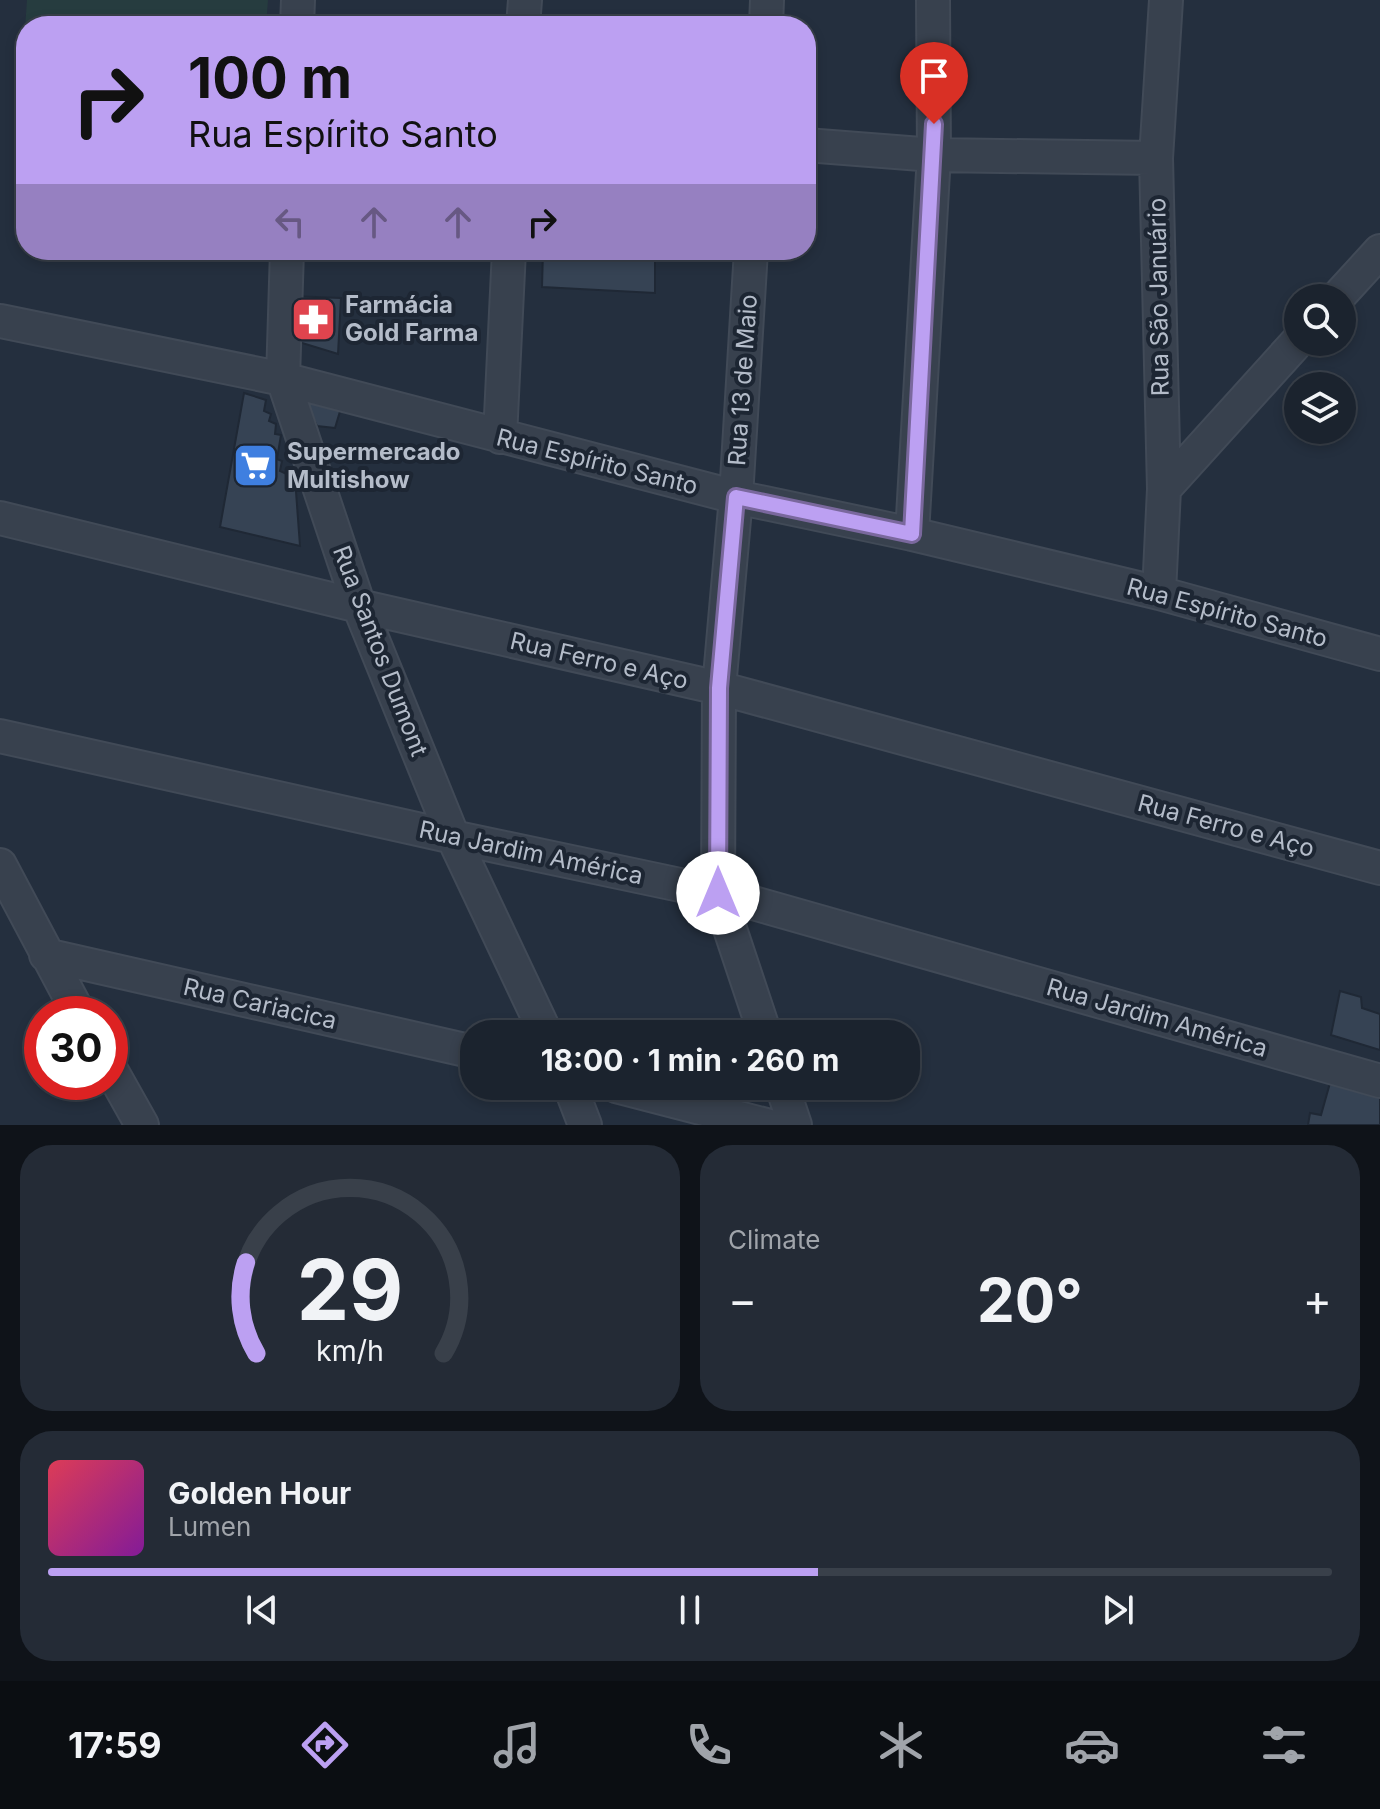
<!DOCTYPE html>
<html lang="en">
<head>
<meta charset="utf-8">
<style>
	:root { --surface:#1b232e; --page:#242b36; --text:#f1f3f6; --muted:#a0a4aa; --line:#39404a; --accent:#bca0f2 }
	body { margin:0; font-family:Inter,sans-serif; background:var(--page); color:var(--text); height:100vh; display:flex; flex-direction:column; font-size:30px; white-space:nowrap }
	* { box-sizing:border-box; margin:0 }
	p { font-size:26px; color:var(--muted) }
	.icon { flex:none; width:44px; height:44px; fill:none; stroke:currentColor; stroke-width:2; stroke-linecap:round; stroke-linejoin:round }
	.map { position:relative; height:1125px; overflow:hidden }
	.sheet { display:flex; flex-direction:column; gap:20px; padding:20px; background:#0f1319; flex:1 }
	.sheet>* { flex:none }
	.guide { position:absolute; left:16px; top:16px; width:800px; height:244px; border-radius:32px; box-shadow:0 4px 12px #0003,0 0 0 2px var(--line); background:#bca0f2; color:#111; overflow:hidden }
	.controls { position:absolute; left:1284px; top:284px; display:grid; gap:16px }
	.controls a { display:grid; place-items:center; width:72px; height:72px; border-radius:50%; background:var(--surface); box-shadow:0 4px 12px #0003,0 0 0 2px var(--line); font-size:40px }
	.speed { position:absolute; left:24px; top:996px; display:flex; gap:16px; font-size:40px; font-weight:700; text-align:center }
	.speed>* { display:grid; place-content:center; width:104px; height:104px; border-radius:50%; background:var(--surface); box-shadow:0 4px 12px #0003,0 0 0 2px var(--line); line-height:1 }
	.speed .limit { border:12px solid #d22; background:#fff; color:#111 }
	.pin { position:absolute; display:grid; place-items:center; width:68px; height:68px; color:#fff; margin:-82px -34px; border-radius:50% 50% 50% 0; rotate:-45deg; box-shadow:0 0 8px #0007 }
	.pin .icon { rotate:45deg }
	.me { position:absolute; width:88px; margin:-44px; rotate:0deg; stroke-linejoin:round; filter:drop-shadow(0 0 6px #0008) }
	.turn { display:flex; align-items:center; gap:28px; height:168px; padding:0 40px; font-size:36px }
	.turn .icon { width:104px; height:104px; stroke-width:2.5 }
	.turn b { display:block; font-size:56px; line-height:68px }
	.lanes { display:flex; align-items:center; height:76px; padding:0 40px; background:#0003; justify-content:center; gap:40px; direction:ltr }
	.lanes .off { opacity:.35 }
	.big { font-size:60px; font-weight:700; line-height:1.1 }
	.sheet .card { flex:1; display:flex; flex-direction:column; justify-content:center; gap:12px; min-width:0; padding:0 28px; border-radius:32px; background:var(--page) }
	.sheet .dial { align-items:center; gap:0 }
	.dial svg { height:208px; overflow:visible; fill:none; stroke:var(--line); stroke-width:7; stroke-linecap:round; text-anchor:middle }
	.dial text { fill:var(--text); stroke:none }
	.song { display:flex; align-items:center; gap:24px }
	.cover { width:96px; height:96px; border-radius:12px; background:linear-gradient(135deg,hsl(350 70% 55%),hsl(290 70% 35%)) }
	.played { height:8px; border-radius:4px; background:linear-gradient(90deg,var(--accent) 60%,var(--line) 60%) }
	.keys { display:flex; justify-content:space-around; direction:ltr }
	.heat { display:flex; justify-content:space-between; align-items:center; font-size:44px; direction:ltr }
	.sheet .tiles { flex:1; display:grid; gap:20px; grid-template-columns:1fr 1fr }
	.card:last-child { grid-column:span 2 }
	.trip { position:absolute; left:460px; top:1020px; width:460px; height:80px; border-radius:32px; background:var(--surface); box-shadow:0 4px 12px #0003,0 0 0 2px var(--line); font-weight:700; line-height:80px; text-align:center }
	.tab-bar { display:flex; height:128px; justify-content:space-around; align-items:center; background:#0b0e12; color:var(--muted) }
	.tab-bar .icon { width:56px; height:56px }
	.tab-bar .active { color:var(--accent) }
	.tab-bar b { font-size:36px; color:var(--text) }
	.map>svg:first-child { display:block }
</style>
</head>
<body>
<div class="map">
<svg width="1380" height="1125" viewBox="0 0 1380 1125">
	<rect width="100%" height="100%" fill="#242f3e"/>
	<path fill="#263c3f" d="M27 0H268L266 26H26V142H17Z"/>
	<path fill="#364354" stroke="#1f2835" stroke-width="2" d="M543 250H655V293L542 287Z
		M289 296 341 298 338 354 289 339Z
		M311 390 344 398 335 428 317 426 306 404Z
		M244 393 266 400 264 411 271 414 269 421 276 424 275 434 281 435 277 459 282 461 280 471 295 478 300 546 220 527Z
		M1340 991 1361 997 1362 1008 1380 1014V1050L1331 1035Z
		M1330 1083 1380 1096V1125H1308L1310 1113 1321 1115Z"/>
	<g fill="none" stroke-linecap="round" stroke-linejoin="round">
		<defs>
			<path id="minor" d="M297 26 298 0
				M523 26 525 0
				M766 26 767 0
				M806 145 934 155 1156 158
				M287 250 283 379 359 606 453 837 546 1034
				M751 250 736 497 719 688 718 893 765 1034
				M1337 298 1380 251
				M0 321 283 379 736 497 912 534 1159 593 1380 654
				M500 437 509 250
				M1164 489 1298 341
				M0 518 359 606 719 688 1380 868
				M912 534 934 155 933 0
				M1159 593 1164 489 1156 158 1166 0
				M0 736 453 837 718 893 1380 1081
				M0 865 79 1014
				M46 955 474 1052
				M110 1068 142 1125
				M570 1086 585 1125
				M616 1086 766 1125
				M782 1086 795 1125"/>
		</defs>
		<use href="#minor" stroke="#414a57" stroke-width="36"/>
		<use href="#minor" stroke="#38414e" stroke-width="32"/>
	</g>
	<g fill="none" stroke-linecap="round" stroke-linejoin="round">
		<defs>
			<path id="route" d="M718 893 719 688 736 497 912 534 934 124"/>
		</defs>
		<use href="#route" stroke="#7a689d" stroke-width="20"/>
		<use href="#route" stroke="#bca0f2" stroke-width="14"/>
	</g>
	<defs>
		<symbol id="pharmacy-square" viewBox="-11 -11 22 22"><rect x="-9" y="-9" width="18" height="18" rx="4" fill="#e0444e" stroke="#1d2633"/><path d="M-2-6h4v4h4v4h-4v4h-4v-4h-4v-4h4Z" fill="#fff"/></symbol>
		<symbol id="supermarket-square" viewBox="-11 -11 22 22"><rect x="-9" y="-9" width="18" height="18" rx="4" fill="#3f7fe0" stroke="#1d2633"/><path d="M-6-5.5h2.5l.6 2H6L4.5 2H-2.5L-4.4-4H-6ZM-1.5 3.2a1.3 1.3 0 1 0 .1 0ZM3 3.2a1.3 1.3 0 1 0 .1 0Z" fill="#fff"/></symbol>
	</defs>
	<g fill-rule="evenodd">
		<use href="#pharmacy-square" x="288" y="294" width="51" height="51"/>
		<use href="#supermarket-square" x="230" y="440" width="51" height="51"/>
	</g>
	<g text-anchor="middle" stroke-width="8" stroke-linejoin="round" paint-order="stroke">
		<g font-size="24" fill="#b4bcc9" stroke="#1d2633">
			<text transform="translate(1159 297) rotate(-91)" y="8">Rua São Januário</text>
			<text transform="translate(743 380) rotate(-86)" y="8">Rua 13 de Maio</text>
			<text transform="translate(597 462) rotate(14)" y="8">Rua Espírito Santo</text>
			<text transform="translate(1227 613) rotate(15)" y="8">Rua Espírito Santo</text>
			<text transform="translate(380 651) rotate(69)" y="8">Rua Santos Dumont</text>
			<text transform="translate(599 661) rotate(13)" y="8">Rua Ferro e Aço</text>
			<text transform="translate(1226 826) rotate(15)" y="8">Rua Ferro e Aço</text>
			<text transform="translate(531 853) rotate(12)" y="8">Rua Jardim América</text>
			<text transform="translate(260 1004) rotate(13)" y="8">Rua Cariacica</text>
			<text transform="translate(1157 1018) rotate(16)" y="8">Rua Jardim América</text>
		</g>
		<g font-size="24" font-weight="bold" fill="#b4bcc9" stroke="#1d2633" text-anchor="start">
			<text x="345" y="313">Farmácia<tspan x="345" dy="28">Gold Farma</tspan></text>
			<text x="287" y="460">Supermercado<tspan x="287" dy="28">Multishow</tspan></text>
		</g>
	</g>
</svg>
<div class="controls">
<a><svg class="icon" aria-label="search" viewBox="0 0 24 24"><circle cx="10" cy="10" r="6"/><path d="M15 15l6 6"/></svg></a>
<a><svg class="icon" aria-label="layers" viewBox="0 0 24 24"><path d="M12 4l9 5-9 5-9-5zM3 14l9 5 9-5"/></svg></a>
</div>
<div class="speed"><div class="limit">30</div></div>
<div class="pin" style="left:934px;top:124px;background:#d93025"><svg class="icon" aria-label="arrive" viewBox="0 0 24 24"><path d="M6 21V4h12l-3 4 3 4H6"/></svg></div>
<svg class="me" style="left:718px;top:893px" viewBox="-20 -20 40 40"><circle r="19" fill="#fff"/><path d="M0-13L10 11 0 6-10 11z" fill="#bca0f2"/></svg>
<div class="trip">18:00 · 1 min · 260 m</div>
<div class="guide">
<div class="turn"><svg class="icon" aria-label="right" viewBox="0 0 24 24"><path d="M7 20v-9h11M14 6l5 5-5 5"/></svg><div><b>100 m</b>Rua Espírito Santo</div></div>
<div class="lanes"><svg class="icon off" aria-label="left" viewBox="0 0 24 24"><path d="M17 20v-9H6M10 6l-5 5 5 5"/></svg><svg class="icon off" aria-label="ahead" viewBox="0 0 24 24"><path d="M12 20V5M6 11l6-6 6 6"/></svg><svg class="icon off" aria-label="ahead" viewBox="0 0 24 24"><path d="M12 20V5M6 11l6-6 6 6"/></svg><svg class="icon" aria-label="right" viewBox="0 0 24 24"><path d="M7 20v-9h11M14 6l5 5-5 5"/></svg></div>
</div>
</div>
<section class="sheet">
<div class="tiles">
<div class="card dial"><svg viewBox="0 0 100 80">
<path d="M14 69A42 42 0 1 1 86 69"/>
<path d="M14 69A42 42 0 0 1 10 34" stroke="#bca0f2"/>
<text x="50" y="56" font-size="32" font-weight="700">29</text>
<text x="50" y="72" font-size="11">km/h</text>
</svg></div>
<div class="card"><p>Climate</p>
<div class="heat"><a>−</a><b class="big">20°</b><a>+</a></div>
</div>
<div class="card">
<div class="song"><i class="cover"></i><div><b>Golden Hour</b><p>Lumen</p></div></div>
<div class="played"></div>
<div class="keys"><svg class="icon" aria-label="previous" viewBox="0 0 24 24"><path d="M18 5L8 12l10 7zM5 5v14"/></svg><svg class="icon" aria-label="pause" viewBox="0 0 24 24"><path d="M8 5v14M16 5v14"/></svg><svg class="icon" aria-label="next" viewBox="0 0 24 24"><path d="M6 5l10 7-10 7zM19 5v14"/></svg></div>
</div>
</div>
</section>
<nav class="tab-bar">
<b>17:59</b>
<svg class="icon active" aria-label="directions" viewBox="0 0 24 24"><path d="M12 3l9 9-9 9-9-9zM9 14v-3h6M13 9l2 2-2 2"/></svg>
<svg class="icon" aria-label="music" viewBox="0 0 24 24"><path d="M9 18V5l10-2v13"/><circle cx="6" cy="18" r="3"/><circle cx="16" cy="16" r="3"/></svg>
<svg class="icon" aria-label="phone" viewBox="0 0 24 24"><path d="M5 4h4l2 5-3 2q2 4 5 5l2-3 5 2v4C11 20 4 13 5 4z"/></svg>
<svg class="icon" aria-label="climate" viewBox="0 0 24 24"><path d="M12 3v18M4 7l16 10M4 17L20 7"/></svg>
<svg class="icon" aria-label="car" viewBox="0 0 24 24"><path d="M5 17H2v-5l4-1 3-4h7l3 4 3 1v5h-3M9 17h6M6 11h13"/><circle cx="7" cy="17" r="2"/><circle cx="17" cy="17" r="2"/></svg>
<svg class="icon" aria-label="filters" viewBox="0 0 24 24"><path d="M4 7h16M4 17h16"/><circle cx="9" cy="7" r="2"/><circle cx="15" cy="17" r="2"/></svg>
</nav>
</body>
</html>
